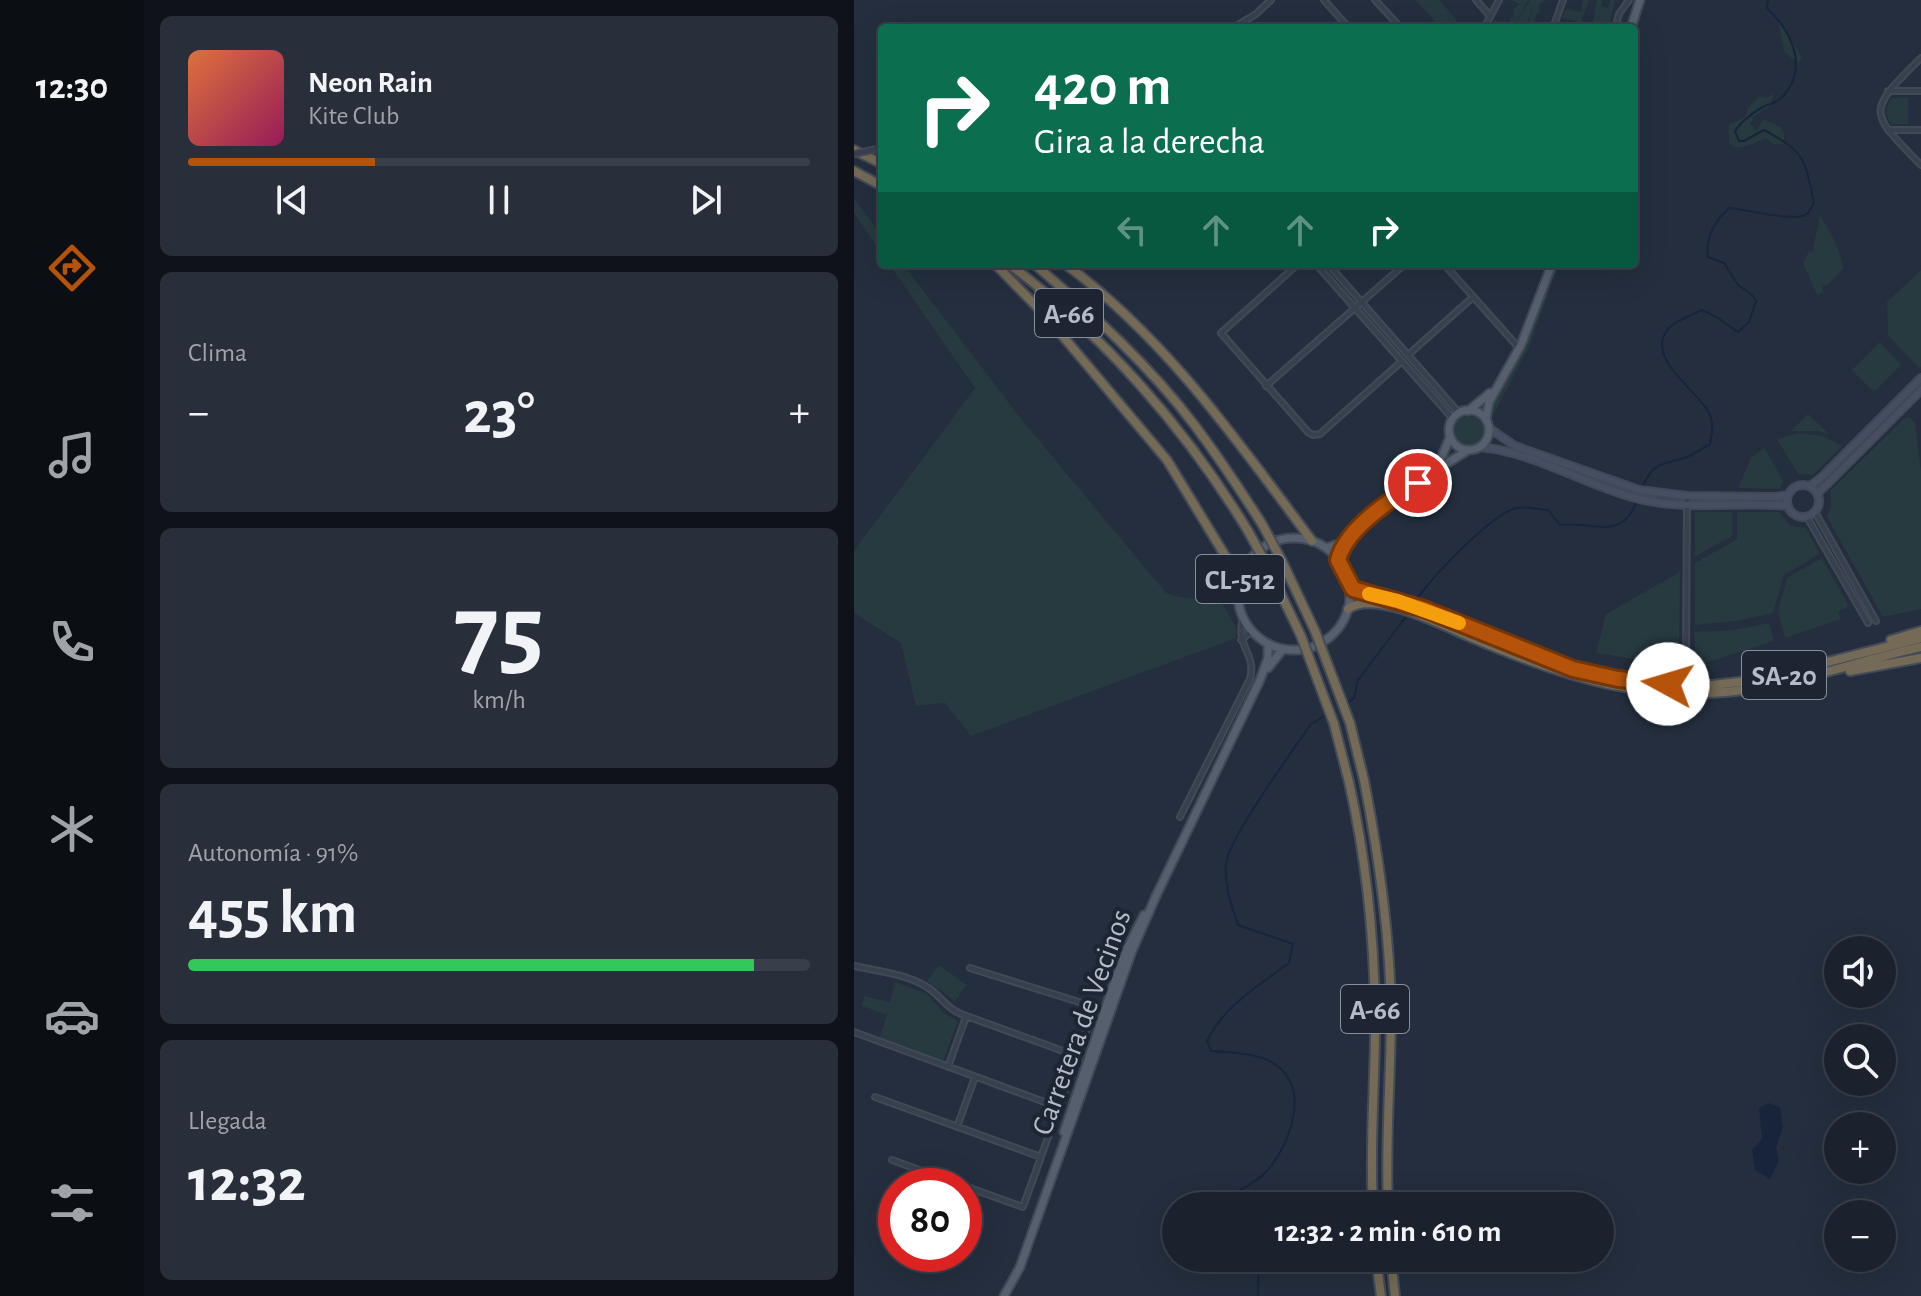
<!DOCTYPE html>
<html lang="es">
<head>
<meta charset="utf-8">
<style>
	:root { --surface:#1b222e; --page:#282f3a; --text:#f1f3f6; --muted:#a0a4aa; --line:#393f4a; --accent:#b45309 }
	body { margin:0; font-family:"Alegreya Sans",sans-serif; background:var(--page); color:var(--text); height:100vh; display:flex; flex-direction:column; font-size:30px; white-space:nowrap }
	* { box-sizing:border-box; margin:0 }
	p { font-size:26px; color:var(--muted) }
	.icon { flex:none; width:44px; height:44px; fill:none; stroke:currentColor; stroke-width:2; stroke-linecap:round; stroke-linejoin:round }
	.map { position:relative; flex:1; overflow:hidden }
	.drawer { display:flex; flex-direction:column; gap:16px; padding:16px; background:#0f1319; width:710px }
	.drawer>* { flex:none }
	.top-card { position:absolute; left:24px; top:24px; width:760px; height:244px; border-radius:8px; box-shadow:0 8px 32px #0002,0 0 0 2px var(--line); background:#0b6e4f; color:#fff; overflow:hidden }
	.controls { position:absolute; left:970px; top:936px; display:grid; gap:16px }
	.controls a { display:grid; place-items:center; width:72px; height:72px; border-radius:50%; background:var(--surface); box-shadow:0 8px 32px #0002,0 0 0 2px var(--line); font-size:40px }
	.speed { position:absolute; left:24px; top:1168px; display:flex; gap:16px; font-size:40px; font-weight:700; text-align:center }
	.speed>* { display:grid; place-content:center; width:104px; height:104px; border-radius:50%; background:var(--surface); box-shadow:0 8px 32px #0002,0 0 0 2px var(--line); line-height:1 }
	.speed .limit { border:12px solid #d22; background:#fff; color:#111 }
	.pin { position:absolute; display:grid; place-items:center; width:68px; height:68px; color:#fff; margin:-34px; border:4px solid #fff; border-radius:50%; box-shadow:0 2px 8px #0007 }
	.me { position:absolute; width:88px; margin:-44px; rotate:276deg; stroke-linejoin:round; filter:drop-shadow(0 0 6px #0008) }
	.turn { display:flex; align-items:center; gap:28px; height:168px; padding:0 24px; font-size:36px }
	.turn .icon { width:104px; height:104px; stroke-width:2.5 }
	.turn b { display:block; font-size:56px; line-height:68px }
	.lanes { display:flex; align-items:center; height:76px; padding:0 24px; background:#0003; justify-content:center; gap:40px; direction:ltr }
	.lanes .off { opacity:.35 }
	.big { font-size:60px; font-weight:700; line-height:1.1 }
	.drawer .card { flex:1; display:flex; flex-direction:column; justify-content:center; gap:12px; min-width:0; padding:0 28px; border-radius:12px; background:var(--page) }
	.drawer .dial { align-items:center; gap:0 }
	.dial b { font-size:104px; line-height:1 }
	.song { display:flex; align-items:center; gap:24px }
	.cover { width:96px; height:96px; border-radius:12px; background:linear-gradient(135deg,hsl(20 70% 55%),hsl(330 70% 35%)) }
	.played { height:8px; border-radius:4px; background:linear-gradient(90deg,var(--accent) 30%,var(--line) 30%) }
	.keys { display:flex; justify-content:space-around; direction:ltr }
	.heat { display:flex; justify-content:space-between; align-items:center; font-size:44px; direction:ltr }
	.charge { height:12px; border-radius:6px; background:linear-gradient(90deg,#34c759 91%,var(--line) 0) }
	.trip { position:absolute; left:308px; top:1192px; width:452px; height:80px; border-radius:40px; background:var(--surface); box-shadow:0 8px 32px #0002,0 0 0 2px var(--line); font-weight:700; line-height:80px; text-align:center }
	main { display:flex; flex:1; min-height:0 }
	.dock { display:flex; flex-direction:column; width:144px; justify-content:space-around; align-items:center; background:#0b0e12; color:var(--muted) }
	.dock .icon { width:56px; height:56px }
	.dock .selected { color:var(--accent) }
	.dock b { font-size:36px; color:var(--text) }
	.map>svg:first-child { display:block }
</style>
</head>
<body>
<main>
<nav class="dock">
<b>12:30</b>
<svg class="icon selected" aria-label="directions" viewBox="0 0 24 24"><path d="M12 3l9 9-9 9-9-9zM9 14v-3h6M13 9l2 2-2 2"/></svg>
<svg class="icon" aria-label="music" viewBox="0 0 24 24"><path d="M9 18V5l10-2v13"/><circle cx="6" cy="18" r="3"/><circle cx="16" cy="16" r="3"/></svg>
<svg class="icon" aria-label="phone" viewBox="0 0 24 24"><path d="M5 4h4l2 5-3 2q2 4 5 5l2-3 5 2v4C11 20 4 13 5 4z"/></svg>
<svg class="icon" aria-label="climate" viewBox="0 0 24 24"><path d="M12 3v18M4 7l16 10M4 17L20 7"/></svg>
<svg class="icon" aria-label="car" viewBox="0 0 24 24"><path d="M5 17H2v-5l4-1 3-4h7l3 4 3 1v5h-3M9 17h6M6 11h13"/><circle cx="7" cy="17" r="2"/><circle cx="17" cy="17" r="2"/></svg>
<svg class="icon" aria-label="filters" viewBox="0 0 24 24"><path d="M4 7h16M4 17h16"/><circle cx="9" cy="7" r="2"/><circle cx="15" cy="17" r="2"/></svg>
</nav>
<section class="drawer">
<div class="card">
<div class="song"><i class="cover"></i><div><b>Neon Rain</b><p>Kite Club</p></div></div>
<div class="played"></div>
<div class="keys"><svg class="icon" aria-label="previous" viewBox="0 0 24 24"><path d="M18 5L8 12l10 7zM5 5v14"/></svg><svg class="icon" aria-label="pause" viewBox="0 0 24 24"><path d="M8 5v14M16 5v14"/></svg><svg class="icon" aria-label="next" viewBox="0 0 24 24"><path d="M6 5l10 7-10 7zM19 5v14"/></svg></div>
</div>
<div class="card"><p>Clima</p>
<div class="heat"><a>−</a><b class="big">23°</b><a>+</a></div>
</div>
<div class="card dial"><b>75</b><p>km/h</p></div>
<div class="card"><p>Autonomía · 91%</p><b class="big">455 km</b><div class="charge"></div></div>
<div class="card"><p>Llegada</p><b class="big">12:32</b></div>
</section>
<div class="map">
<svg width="1067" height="1296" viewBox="0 0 1067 1296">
	<rect width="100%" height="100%" fill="#242e3e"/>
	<path fill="#263a3f" d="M561 0H585L603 20 598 28H588Z
		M657 0H674L662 23 676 0H690L685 5 686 12 682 14 680 28H672L680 4 671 28H644L637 25 640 20 655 25 656 18 660 16V9L666 4Z
		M729 0H735L725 28 720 27 723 22 708 18 712 9 727 12Z
		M743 0H749L747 6 754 8 756 0H761L755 26 740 24 742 28H735L740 18Z
		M924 21 948 57 944 64 930 51Z
		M920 94 916 106 899 117 897 124 903 131 909 119 926 127 930 133V144H919L912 138 896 145 881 148 875 143V125L891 117 894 108 905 96 912 98Z
		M1038 98H1054V124H1038C1030 117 1031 106 1038 98Z
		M0 198 28 236V254L0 213Z
		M966 216C974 226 989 256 989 269L973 285H968L969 293 963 295 949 263 955 251 958 253Z
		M35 264H49L168 420 312 593C330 599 345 602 361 591L382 627V638L117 736 91 703 62 706 47 643 0 613V551L121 388Z
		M701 264H705L675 347 639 415 640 404 671 344Z
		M1067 270V367L1065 368 1034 335 1033 302Z
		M1026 342 1047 365 1020 392 998 370Z
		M954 414 975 434 963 431H937Z
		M600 431a15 15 0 1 1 30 0a15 15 0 1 1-30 0Z
		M1052 417H1056L1061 423 1067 471V609L1029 617 973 517 977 504 976 491Z
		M945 433 969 436 988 446 959 475 944 474 923 439Z
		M910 447 930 482 925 489 884 488 897 458Z
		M841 512H878V536L841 557Z
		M883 512H925L937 526 952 528 966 554 930 575 919 613 883 621 841 625V563L883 539Z
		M968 558 995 606 984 612 987 619 931 638 924 611 933 578Z
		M826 572 825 666 742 653 752 614Z
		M915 623 920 641 842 666 840 632 880 630Z
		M85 965 113 985 101 1001 73 981Z
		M41 982 73 994 90 1013 104 1021 89 1061 25 1038 33 1015 8 1006 10 996 36 1002Z"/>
	<path fill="#18243c" d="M914 1103 926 1107 929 1127 922 1147 925 1161 916 1179 901 1170 898 1149 908 1139 905 1108Z"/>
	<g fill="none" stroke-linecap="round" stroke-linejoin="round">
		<path stroke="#18243c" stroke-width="2" d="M788 488C799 460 811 465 833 457 841 454 849 448 856 444 858 434 860 423 855 413 845 391 790 359 814 329 820 321 837 316 847 310 863 315 870 323 884 332L895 322 902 301 898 295 884 285 870 263 854 257C851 237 861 221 875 208 891 209 943 223 953 214 956 211 958 207 960 203 950 157 952 153 910 130L890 141H885L881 131C887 122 899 112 909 107 914 104 922 103 926 99 956 70 939 33 913 8L914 0
			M561 602C577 578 635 516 662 508 671 506 684 509 694 510L706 525C741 521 767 542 783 501
			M493 703 500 698 504 680 554 614
			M369 1206C381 1188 398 1187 412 1172 433 1149 455 1098 428 1070 411 1052 379 1053 357 1051L353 1041C369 1007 405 985 435 963L439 944 384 925C377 904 370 885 372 863 375 838 439 750 457 724L474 714
			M404 1296 405 1258"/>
		<defs>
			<path id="street" d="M470 0 495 28
				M521 0 547 28
				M622 0 636 16
				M379 28 402 14 417 0
				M630 28 645 0
				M699 28 709 0
				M761 28 765 14 775 0
				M1067 58C1012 112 1014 111 1067 165
				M1034 91H1067
				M1034 130H1067
				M444 264 367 333 454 432 459 435 466 434 548 361
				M462 264 599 419
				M474 264 605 413
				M590 264 665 348
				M554 355 619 297
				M412 386 551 264
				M961 512 1022 621
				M953 517 1014 623
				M387 640 398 631
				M832 664 833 496
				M326 817 396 679C403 653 381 648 389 618
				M0 966C23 971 53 974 73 987 86 995 92 1008 107 1014L234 1060
				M0 1032 204 1107
				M94 1067 112 1017
				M21 1097 187 1157
				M103 1127 121 1077
				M38 1160 109 1186
				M110 1186 169 1207 241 1007 116 968"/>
			<path id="secondary" d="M635 428 661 446 785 490 833 496 921 497 934 495
				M625 447C679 451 733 486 785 499 834 511 884 501 934 506
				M933 501a16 16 0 1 1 32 0a16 16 0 1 1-32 0Z
				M956 486 967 478 1067 378
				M964 493 1067 390"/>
			<path id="primary" d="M777 28 786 0
				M595 430a20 20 0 1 1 40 0a20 20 0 1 1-40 0Z
				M614 411 636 393
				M632 420 635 402 667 345 698 264
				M583 468 596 437
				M384 594a56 56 0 1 1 112 0a56 56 0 1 1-112 0Z
				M472 548 490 542 537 499 614 450
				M414 668 429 649
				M210 1132 258 989 273 949 290 915
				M150 1296 166 1267 278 951 302 896 406 680 414 658V644"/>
			<path id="highway" d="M0 150 28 164
				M0 171 28 186
				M141 264 191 315 313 460 386 580
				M155 264C251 336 332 429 394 531
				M180 264C238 313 296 366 342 427 365 458 387 491 408 524
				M211 264C311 337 385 443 458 541
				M428 561 461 631
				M414 567 447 636
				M494 583 504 592 570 609 719 669 790 682 858 685 903 680 1067 638
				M494 609C520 590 586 624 614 636 712 678 800 707 908 687 962 677 1014 659 1067 647
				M1037 640 1067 631
				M996 671 1067 658
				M510 780C525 857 536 932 537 1011 537 1076 531 1141 534 1206
				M495 782C512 858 520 934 521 1011 522 1076 515 1141 519 1206
				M522 1258 527 1296
				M537 1258 541 1296"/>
		</defs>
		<use href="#street" stroke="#414957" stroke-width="8"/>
		<use href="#secondary" stroke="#414957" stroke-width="10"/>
		<use href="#primary" stroke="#414957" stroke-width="11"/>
		<use href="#highway" stroke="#434b59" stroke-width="12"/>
		<use href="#street" stroke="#38404e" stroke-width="4"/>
		<use href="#secondary" stroke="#464f61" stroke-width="6"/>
		<use href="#primary" stroke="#565f6e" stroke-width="7"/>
		<use href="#highway" stroke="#746a55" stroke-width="8"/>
		<defs>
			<path id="street-bridge" d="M0 154 22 149"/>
			<path id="highway-bridge" d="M408 524 428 561
				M394 531 414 567
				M461 631 496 723 510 780
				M447 636 480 724 495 782"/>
		</defs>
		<use href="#street-bridge" stroke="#414957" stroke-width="8" stroke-linecap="butt"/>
		<use href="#highway-bridge" stroke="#434b59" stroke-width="12" stroke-linecap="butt"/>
		<use href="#street-bridge" stroke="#38404e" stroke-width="4"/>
		<use href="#highway-bridge" stroke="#746a55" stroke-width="8"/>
	</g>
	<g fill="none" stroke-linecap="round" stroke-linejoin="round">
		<defs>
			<path id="route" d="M564 483C537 499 492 529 484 560L499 589 570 609 719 669 764 679 814 684"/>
		</defs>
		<use href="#route" stroke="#753606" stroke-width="20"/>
		<use href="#route" stroke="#b45309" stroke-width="14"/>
		<path stroke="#f59e0b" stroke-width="14" d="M515 594 544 601 605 623"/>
	</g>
	<g text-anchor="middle" stroke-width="8" stroke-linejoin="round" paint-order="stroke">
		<g fill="#1d2533" stroke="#878e9c" stroke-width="2">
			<rect x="181" y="289" width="68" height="48" rx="6"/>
			<rect x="342" y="555" width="88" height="48" rx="6"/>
			<rect x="888" y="651" width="84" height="48" rx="6"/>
			<rect x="487" y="985" width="68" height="48" rx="6"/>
		</g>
		<g font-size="28" font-weight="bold" fill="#b4bbc9">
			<text x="215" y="323">A-66</text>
			<text x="386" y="589">CL-512</text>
			<text x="930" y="685">SA-20</text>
			<text x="521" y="1019">A-66</text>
		</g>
		<g font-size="30" fill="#b4bbc9" stroke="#1d2533">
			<text transform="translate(227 1022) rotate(-70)" y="10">Carretera de Vecinos</text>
		</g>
	</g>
</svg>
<div class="controls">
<a><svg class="icon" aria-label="sound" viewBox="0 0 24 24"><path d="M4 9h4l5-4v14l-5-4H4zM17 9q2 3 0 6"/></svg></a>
<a><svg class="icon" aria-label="search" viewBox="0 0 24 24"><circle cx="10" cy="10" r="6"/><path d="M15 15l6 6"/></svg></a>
<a>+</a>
<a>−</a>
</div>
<div class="speed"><div class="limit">80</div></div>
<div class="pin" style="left:564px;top:483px;background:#d93025"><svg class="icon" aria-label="arrive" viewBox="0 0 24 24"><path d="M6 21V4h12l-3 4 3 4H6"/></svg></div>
<svg class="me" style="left:814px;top:684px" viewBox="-20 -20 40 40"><circle r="19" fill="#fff"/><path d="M0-13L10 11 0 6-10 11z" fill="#b45309"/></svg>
<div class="trip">12:32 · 2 min · 610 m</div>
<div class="top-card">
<div class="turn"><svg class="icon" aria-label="right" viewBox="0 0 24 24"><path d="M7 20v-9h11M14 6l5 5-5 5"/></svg><div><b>420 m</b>Gira a la derecha</div></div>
<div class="lanes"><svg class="icon off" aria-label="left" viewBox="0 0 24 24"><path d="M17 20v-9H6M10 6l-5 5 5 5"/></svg><svg class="icon off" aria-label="ahead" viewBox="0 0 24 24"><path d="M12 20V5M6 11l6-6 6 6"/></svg><svg class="icon off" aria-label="ahead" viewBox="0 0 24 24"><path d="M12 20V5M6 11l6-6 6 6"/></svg><svg class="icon" aria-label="right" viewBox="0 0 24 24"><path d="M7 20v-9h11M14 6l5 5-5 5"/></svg></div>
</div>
</div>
</main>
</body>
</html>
